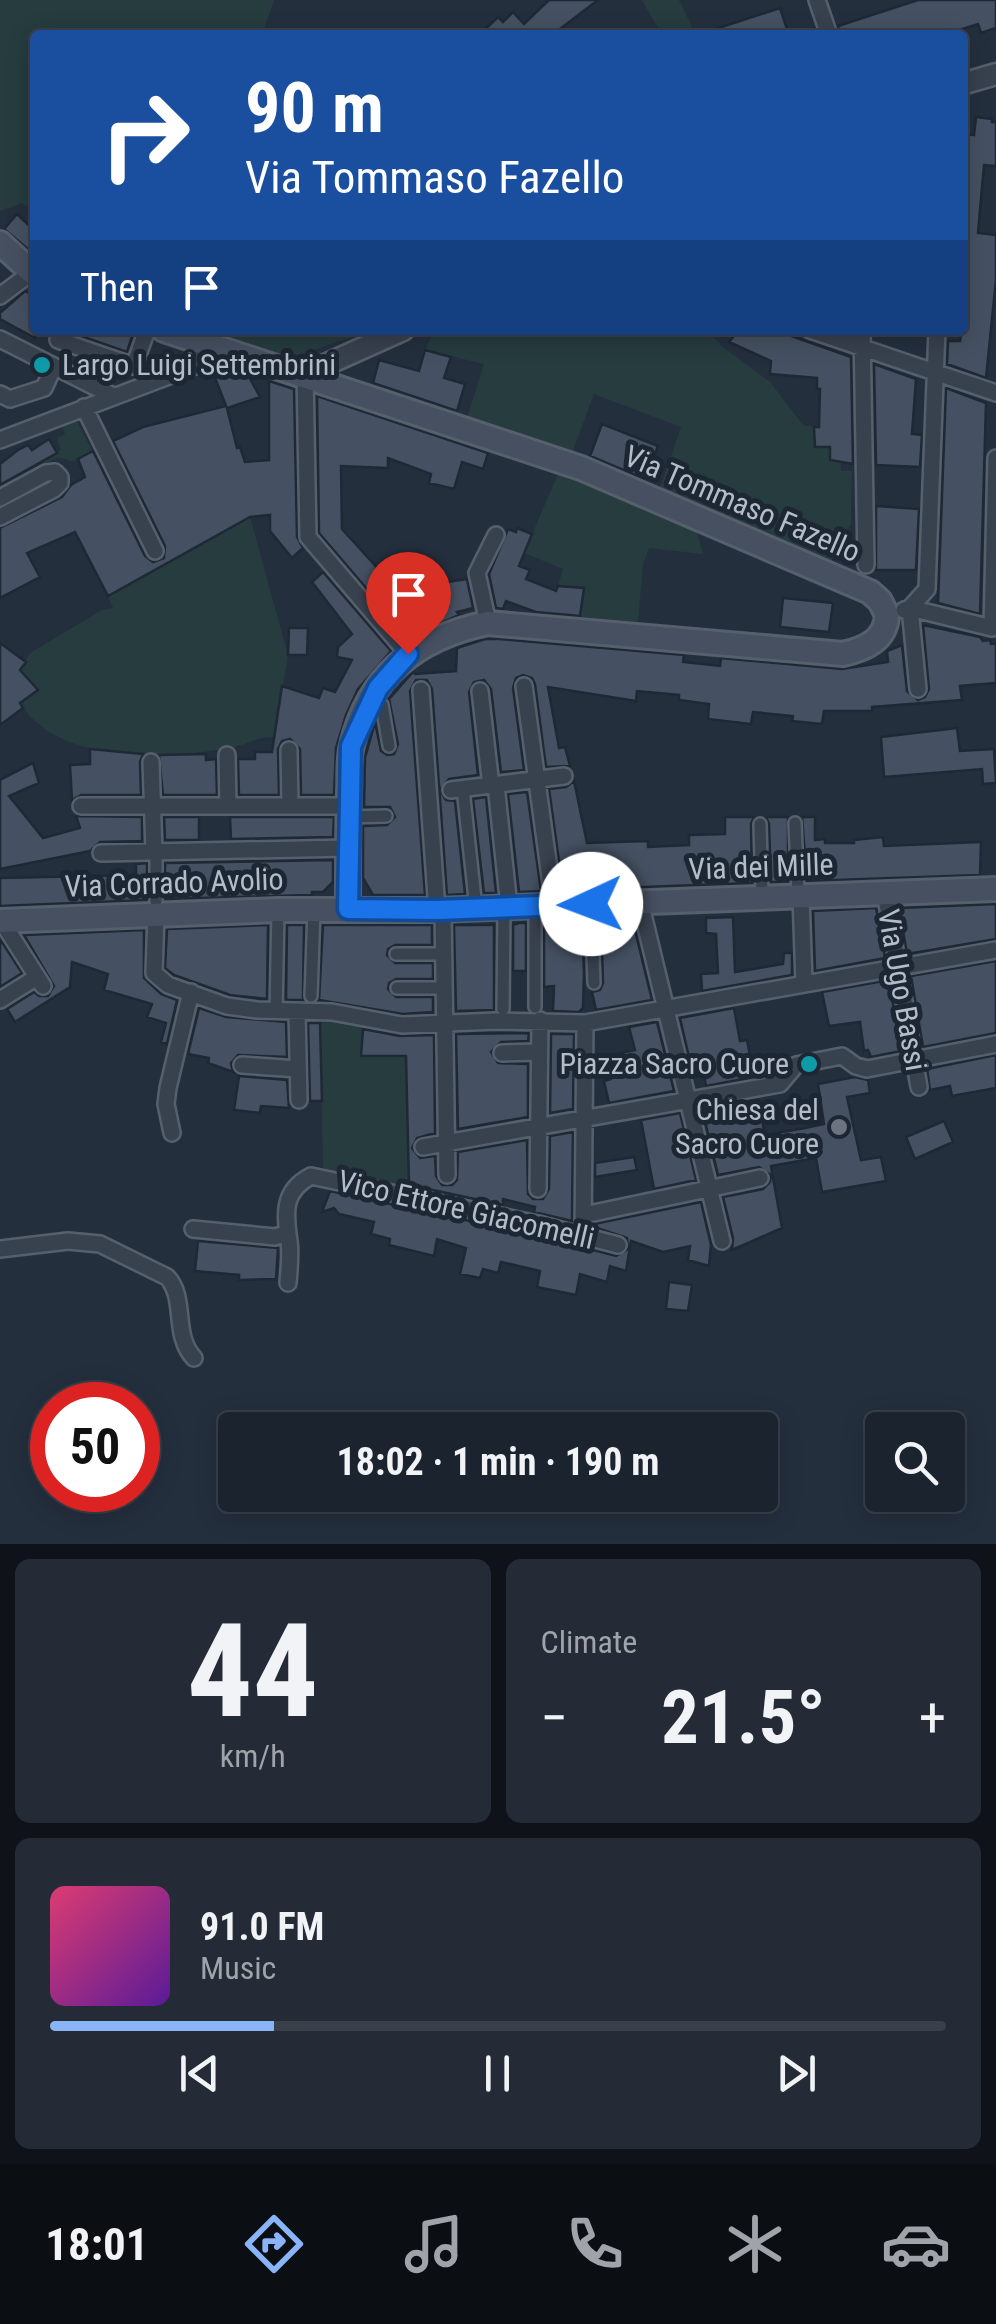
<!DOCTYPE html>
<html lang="en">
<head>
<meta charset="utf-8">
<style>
	:root { --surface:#1b232e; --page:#242b36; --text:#f1f3f6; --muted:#a0a4aa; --line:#39404a; --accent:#8ab4f8 }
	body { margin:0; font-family:"Roboto Condensed",sans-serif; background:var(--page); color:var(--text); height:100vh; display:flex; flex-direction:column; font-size:38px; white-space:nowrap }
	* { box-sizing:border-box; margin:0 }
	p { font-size:32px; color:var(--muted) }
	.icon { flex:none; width:55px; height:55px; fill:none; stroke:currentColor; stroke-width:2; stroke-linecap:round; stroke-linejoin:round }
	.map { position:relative; height:1544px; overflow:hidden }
	.details { display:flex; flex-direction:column; gap:15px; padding:15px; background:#0f1319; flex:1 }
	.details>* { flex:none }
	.hud { position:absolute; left:30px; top:30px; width:938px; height:305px; border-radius:10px; box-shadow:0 5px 25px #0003,0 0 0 2px var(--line); background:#1a4fa0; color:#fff; overflow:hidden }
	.buttons { position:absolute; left:865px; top:1412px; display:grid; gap:20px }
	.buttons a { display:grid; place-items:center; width:100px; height:100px; border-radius:10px; background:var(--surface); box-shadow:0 5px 25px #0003,0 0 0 2px var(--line); font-size:50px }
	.speed { position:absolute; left:30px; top:1382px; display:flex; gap:20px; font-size:50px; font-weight:700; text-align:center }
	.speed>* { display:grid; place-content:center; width:130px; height:130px; border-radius:50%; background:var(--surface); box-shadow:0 5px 25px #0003,0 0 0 2px var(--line); line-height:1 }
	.speed .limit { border:15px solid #d22; background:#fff; color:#111 }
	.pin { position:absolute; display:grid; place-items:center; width:85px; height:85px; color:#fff; margin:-102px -42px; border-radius:50% 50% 50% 0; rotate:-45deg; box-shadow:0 0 10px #0007 }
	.pin .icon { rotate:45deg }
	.me { position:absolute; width:110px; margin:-55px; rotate:268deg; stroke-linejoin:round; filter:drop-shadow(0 0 8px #0008) }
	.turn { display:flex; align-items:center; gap:35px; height:210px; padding:0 50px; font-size:45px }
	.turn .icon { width:130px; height:130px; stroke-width:2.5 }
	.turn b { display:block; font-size:70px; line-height:85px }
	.then { display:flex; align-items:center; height:95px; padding:0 50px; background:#0003; gap:20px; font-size:38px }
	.big { font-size:75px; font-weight:700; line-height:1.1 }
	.details .tile { flex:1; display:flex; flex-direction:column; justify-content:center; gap:15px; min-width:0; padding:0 35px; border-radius:15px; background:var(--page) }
	.details .dial { align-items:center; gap:0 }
	.dial b { font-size:130px; line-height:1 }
	.song { display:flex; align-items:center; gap:30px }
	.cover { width:120px; height:120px; border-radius:15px; background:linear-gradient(135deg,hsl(340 70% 55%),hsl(270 70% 35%)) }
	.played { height:10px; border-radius:5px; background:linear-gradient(90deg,var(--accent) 25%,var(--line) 25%) }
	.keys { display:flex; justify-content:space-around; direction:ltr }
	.heat { display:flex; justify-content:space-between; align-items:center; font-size:55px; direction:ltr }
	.details .tiles { flex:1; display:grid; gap:15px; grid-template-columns:1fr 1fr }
	.tile:last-child { grid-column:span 2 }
	.trip { position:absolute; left:218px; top:1412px; width:560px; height:100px; border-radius:10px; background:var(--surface); box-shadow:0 5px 25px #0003,0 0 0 2px var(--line); font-weight:700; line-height:100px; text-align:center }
	.tab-bar { display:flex; height:160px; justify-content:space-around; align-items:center; background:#0b0e12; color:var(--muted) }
	.tab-bar .icon { width:70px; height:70px }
	.tab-bar .active { color:var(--accent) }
	.tab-bar b { font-size:45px; color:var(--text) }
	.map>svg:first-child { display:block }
</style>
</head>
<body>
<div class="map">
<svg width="996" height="1544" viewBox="0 0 996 1544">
	<rect width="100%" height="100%" fill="#242f3e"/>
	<path fill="#263c3f" d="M0 0H274L262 35H35V206L30 208 22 203 0 211Z
		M642 0H679L696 35H662Z
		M201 330H373L287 359Z
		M442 330H706L724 348 770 382 803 425 814 427 815 447H830V460H840L841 471H852L851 524 829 564 660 488 681 427 594 394 571 456 467 418 484 364 425 350 432 336Z
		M76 420 93 452 72 462C59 452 45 464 31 471L61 450 57 438 65 434 62 427Z
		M558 474 695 525 703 554 649 548 643 565 638 622 580 617 583 589 558 586 563 569 524 553Z
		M250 517 288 655 274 737C258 736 244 746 229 748 166 759 58 765 20 703L37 690 20 670 30 653 102 610 113 608 108 596Z
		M320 1019 363 1025 362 1056H406L409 1188 323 1171Z"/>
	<path fill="#455162" stroke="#1f2835" stroke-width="2.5" d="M549 0H598L552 35H479L498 17 503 22 513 12 524 24Z
		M918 0H996V28L981 33 978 24 944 35H840L838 26Z
		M780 8 789 35H707L706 32Z
		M976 117 992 119V122H996V166L984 165 978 233 996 235V280L986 378 947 364 948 341H960L962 330 965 296 962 295V171H966L969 134 974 135Z
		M17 214 35 231V255L4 229Z
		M25 291 35 296V338L0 319V313Z
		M72 330H134L127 352 72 333Z
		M739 330H792L791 336 851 357 853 464 830 460V447H815L814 427H819L820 389H817V378L770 374 771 361 729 342Z
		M425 350 451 357 444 378 465 384 457 411 373 383 379 360 419 371Z
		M874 364 916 379 912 434 922 435 920 467 876 465Z
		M222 365 247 373 260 397 227 408 237 448 240 447 245 462 269 460V381L294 389 297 537 303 548 292 558 270 531V515L250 517 108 596 75 532 27 553 40 577 0 598V528L62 497 71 485 85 477 78 459 93 451 145 556 153 562 164 558 165 546 113 441 143 427 226 406 212 370Z
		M946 388 986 403 980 614 938 603Z
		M317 396 488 453 483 469 462 462 454 489 429 483 431 474 388 458V468L341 466 342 529 392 584 417 563 434 584 467 579 473 608 457 612 459 615 409 638 319 533Z
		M602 424 658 446 645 479 590 456Z
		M49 439 57 453 0 485V464L18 450 28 445 32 450Z
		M876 506 919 509 916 570H876Z
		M517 528 532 534 519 566 530 570 526 579 556 591 558 586 584 588 580 616 536 612 506 601 503 609 496 608 489 574 508 529 516 532Z
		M323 572 391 651 358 689 346 715 336 748 334 795H301L300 749 290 739 282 741 278 749 279 795H239L238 759H255V752H272L282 686 319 698 323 688 335 692 352 660 337 657 338 647 352 634 312 582Z
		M783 598 833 603 829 632 780 627Z
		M923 625 980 637 983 641 990 640 991 644 996 643V683L960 686 962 700 872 707V711H824L822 724 792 721 793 716 753 712 751 724 708 719 709 704 679 700V695L637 691 636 701 548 687 559 748 565 747 570 766 546 767 535 684 532 678 523 675 516 678 513 688 524 770 501 772 491 689 484 680 474 682 469 692 478 775 449 779 440 790 446 800 455 801 465 894 447 895 432 689 427 680H416L410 691 425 895H373L363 878V826L387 825 395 817 390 807H364L365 758 374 726 375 722 381 751 387 755 394 754 398 744 389 699 413 672 415 674 456 671 457 648 485 639H499L684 655 683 662 720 666 721 658 842 669 888 662 887 651 902 645 907 691 918 700 925 697 929 689Z
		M289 628H308L307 655H288Z
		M0 643 26 662 20 670 38 690 20 703 23 708 0 725Z
		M957 728 960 751 994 749 996 783 983 784 982 769 884 777 881 737Z
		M90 749 143 754 140 762 141 795H81L72 800 70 765 90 764Z
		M206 754V760L216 759 217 795H163L159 755Z
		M33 763 39 783 9 796 43 838 80 828 76 816 142 817V841L100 842 90 851 0 869V780Z
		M574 781 587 843 648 841V847L689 845V835L725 834V817H754L751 824 752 883 563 890 549 789 566 787Z
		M527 792 541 891 519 892 508 794Z
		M486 797 496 893H484L473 799Z
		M164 817H199V840H165Z
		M230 817H334L333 837 231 839Z
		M766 817H788V882H771L769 824Z
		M802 817H815V840L825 839V843H854V840L883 837 884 846 981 842 980 875 807 881Z
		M333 860V882L323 892H312V895L165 899V863Z
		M147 863V900L0 906V878L136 875V864Z
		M996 904V939L907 954 899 908Z
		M876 908 885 958 815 971 813 911Z
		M733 917 735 972 783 964 784 953H792V975L702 991 701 974 718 973 716 934 706 933V918Z
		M632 918 652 1000 596 1010 592 992 600 990 603 983 601 919Z
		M558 920H582L584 973 583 1008 579 1012 553 1011 554 986 544 987V923Z
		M519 923H526V971H513V925Z
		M268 925 267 999 230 995 174 975 165 968 167 929Z
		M287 925H304L303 1000H286Z
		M323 925H432V945H395L388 949 387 955 395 963H433V979H396L389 983 388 989 396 997H433V1012L403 1014 319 1000Z
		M454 925H494V1010L456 1011Z
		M144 930V978L161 994 177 1000 167 1044 161 1042 166 1023 147 1017 152 1004 104 990 108 974 72 962 70 987 15 1022 7 1009 34 992 39 996H48L54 986 24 935Z
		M0 939 22 973 0 987Z
		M996 961V1033L923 1047 911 976Z
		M889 980 901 1051 871 1057 868 1050 864 1051 860 1022 829 1026 822 992Z
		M199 1008 226 1017 286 1022 287 1057 238 1055 231 1063 233 1072 208 1063 209 1058 188 1054Z
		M734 1008 740 1041 747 1040 754 1077 706 1086 701 1060 690 1062 680 1018Z
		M657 1022 674 1091 609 1103 604 1081 611 1079 606 1056 635 1050 629 1027Z
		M308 1023H320L322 1101H310Z
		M363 1029 400 1036 434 1035 435 1133 417 1138 412 1148 420 1158 435 1156 436 1176 442 1185H452L457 1180 458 1152 527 1140 528 1194 533 1199H543L549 1189 550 1136 573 1132 572 1221 534 1212 535 1207 503 1199V1205L409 1185 406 1056H361Z
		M529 1033 528 1041 501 1042 491 1052 498 1063 528 1064V1117L458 1129 456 1034Z
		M551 1034H574L573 1109 550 1113Z
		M996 1055V1088L952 1096 950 1086 930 1090 927 1069Z
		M239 1076 287 1080 289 1108 261 1106 260 1113 234 1110Z
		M855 1077 868 1080 870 1093 847 1097 861 1160 881 1157 886 1181 822 1192 816 1158 771 1166 782 1228 732 1250 733 1238 723 1197 763 1189 770 1182 771 1175 759 1167 718 1175 702 1109 758 1099 765 1135 805 1128 824 1124 818 1084Z
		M680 1113 696 1180 654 1189 641 1120Z
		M944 1121 953 1142 915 1159 906 1137Z
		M634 1157 637 1170 595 1177V1163Z
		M330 1191 535 1235 616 1256 628 1249 627 1238 594 1227V1224L701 1202 711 1245 709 1266 688 1260 690 1246 663 1252 631 1241 626 1271 610 1266 607 1282 580 1274 576 1295 537 1287 540 1271 501 1262 498 1273 483 1269 480 1278 460 1274 466 1248 437 1239 434 1256 389 1245 390 1239 371 1234 374 1222 339 1214 334 1208 322 1212Z
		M198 1241 278 1248 276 1279 239 1280V1275L195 1271Z
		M669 1282 692 1285 688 1311 666 1309Z"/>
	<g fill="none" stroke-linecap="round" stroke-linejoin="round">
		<defs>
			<path id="pedestrian" d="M382 705 389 746
				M463 789 476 908
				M348 817 386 816
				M795 823 798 896
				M760 824 762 897
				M156 852V901
				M591 904 594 983
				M396 954H443
				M397 988H443
				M311 996 314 909
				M535 1007V906
				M503 1009 504 907
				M276 1012 278 910"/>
			<path id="minor" d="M817 0 829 35
				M0 296 32 272
				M61 330 58 340 134 366 147 330
				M810 330 996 393
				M862 330 866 565
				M0 339 113 396
				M305 374 308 537 408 654
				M0 394 10 399 44 388 54 366
				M84 407 155 551
				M0 440 198 365 206 344
				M0 498 46 473 55 472 60 477V483L54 489 0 517
				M904 610 910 608 992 628 996 458
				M488 623 477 573 496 535
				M524 686 554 906
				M918 689 910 608 927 589 937 330
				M421 690 437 910
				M480 691 491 786
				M289 750 290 806
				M227 755 228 805
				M151 762 154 852
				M496 785 509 907
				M451 790 564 776
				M81 806H349
				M101 853 348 848
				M885 892 919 1087
				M801 896 804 983
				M640 902 722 1241
				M443 910 447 1175
				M156 914 154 973 168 985 227 1006 257 1010 332 1012 402 1025 496 1021 585 1023 996 950
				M1 920 43 986
				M0 1000 37 977
				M297 1012 299 1100
				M502 1053 539 1052
				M242 1065 298 1069
				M172 1133 166 1104 168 1088 191 992
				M423 1147 780 1084 796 1065 842 1056 856 1066 867 1069 996 1044
				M538 1189 540 1020
				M584 1215 760 1178
				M193 1229 275 1237 287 1233
				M583 1234 585 1023
				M0 1249 68 1241 100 1244 167 1277C187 1298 172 1335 194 1358
				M288 1283C289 1269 291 1254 289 1241 285 1214 282 1191 311 1176L538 1224 618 1245"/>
			<path id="tertiary" d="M962 84 996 74
				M305 374 403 330"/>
			<path id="secondary" d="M0 243 35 275
				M164 330 581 468 870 592 880 601 887 615C886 640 865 649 843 654L488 623C419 637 369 674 352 745 348 759 350 777 349 792 348 831 348 870 348 909
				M0 921 278 910H437L996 889"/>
		</defs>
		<use href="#pedestrian" stroke="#565f6c" stroke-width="16"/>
		<use href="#minor" stroke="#565f6c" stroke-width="20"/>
		<use href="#tertiary" stroke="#565f6c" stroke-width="25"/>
		<use href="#secondary" stroke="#565f6c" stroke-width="28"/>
		<use href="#pedestrian" stroke="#38414e" stroke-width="11"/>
		<use href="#minor" stroke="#38414e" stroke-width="15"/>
		<use href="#tertiary" stroke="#38414e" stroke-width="20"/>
		<use href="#secondary" stroke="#465061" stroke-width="22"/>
	</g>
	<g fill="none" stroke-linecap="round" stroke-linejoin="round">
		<defs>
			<path id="route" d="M408 654 378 688 351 746 348 909 437 910 591 904"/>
		</defs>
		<use href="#route" stroke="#114b97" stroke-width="25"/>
		<use href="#route" stroke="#1a73e8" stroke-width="18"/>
	</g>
	<g fill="#0f9aa8" stroke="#1d2633" stroke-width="4">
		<circle cx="42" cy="365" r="10"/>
		<circle cx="809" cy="1064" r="10"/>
	</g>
	<circle fill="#6b7280" stroke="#1d2633" stroke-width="4" cx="839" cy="1127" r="10"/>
	<g text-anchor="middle" stroke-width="10" stroke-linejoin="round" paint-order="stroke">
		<g font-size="30" fill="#b4bcc9" stroke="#1d2633" text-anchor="end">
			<text x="62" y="375" text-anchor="start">Largo Luigi Settembrini</text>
			<text x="789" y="1074">Piazza Sacro Cuore</text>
			<text x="819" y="1120">Chiesa del<tspan x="819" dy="34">Sacro Cuore</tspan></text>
		</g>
		<g font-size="30" fill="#b4bcc9" stroke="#1d2633">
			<text transform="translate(742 504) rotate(23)" y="10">Via Tommaso Fazello</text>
			<text transform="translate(761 867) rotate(-2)" y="10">Via dei Mille</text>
			<text transform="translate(174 883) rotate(-2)" y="10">Via Corrado Avolio</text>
			<text transform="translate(902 990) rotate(80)" y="10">Via Ugo Bassi</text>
			<text transform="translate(466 1210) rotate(13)" y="10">Vico Ettore Giacomelli</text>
		</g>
	</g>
</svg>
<div class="buttons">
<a><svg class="icon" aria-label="search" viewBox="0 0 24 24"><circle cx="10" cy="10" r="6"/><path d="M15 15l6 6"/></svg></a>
</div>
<div class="speed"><div class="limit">50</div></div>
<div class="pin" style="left:408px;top:654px;background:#d93025"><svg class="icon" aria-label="arrive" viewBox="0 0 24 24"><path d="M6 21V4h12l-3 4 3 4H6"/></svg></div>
<svg class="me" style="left:591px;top:904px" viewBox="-20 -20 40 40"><circle r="19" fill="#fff"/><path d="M0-13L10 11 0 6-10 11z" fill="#1a73e8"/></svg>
<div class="trip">18:02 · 1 min · 190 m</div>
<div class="hud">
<div class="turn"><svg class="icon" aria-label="right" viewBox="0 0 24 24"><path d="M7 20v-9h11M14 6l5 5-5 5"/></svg><div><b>90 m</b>Via Tommaso Fazello</div></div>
<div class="then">Then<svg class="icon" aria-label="arrive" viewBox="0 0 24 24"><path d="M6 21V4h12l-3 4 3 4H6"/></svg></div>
</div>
</div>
<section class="details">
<div class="tiles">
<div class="tile dial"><b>44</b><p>km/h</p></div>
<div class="tile"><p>Climate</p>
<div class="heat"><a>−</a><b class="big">21.5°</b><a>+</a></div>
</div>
<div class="tile">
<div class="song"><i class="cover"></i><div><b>91.0 FM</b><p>Music</p></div></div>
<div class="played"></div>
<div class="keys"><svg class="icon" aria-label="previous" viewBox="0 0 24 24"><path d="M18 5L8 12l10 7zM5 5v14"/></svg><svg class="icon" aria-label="pause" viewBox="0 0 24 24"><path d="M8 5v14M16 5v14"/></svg><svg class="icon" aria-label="next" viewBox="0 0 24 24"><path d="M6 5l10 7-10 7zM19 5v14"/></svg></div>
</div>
</div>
</section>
<nav class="tab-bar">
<b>18:01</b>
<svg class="icon active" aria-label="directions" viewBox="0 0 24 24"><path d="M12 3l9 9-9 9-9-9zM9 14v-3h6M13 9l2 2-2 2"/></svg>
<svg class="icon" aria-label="music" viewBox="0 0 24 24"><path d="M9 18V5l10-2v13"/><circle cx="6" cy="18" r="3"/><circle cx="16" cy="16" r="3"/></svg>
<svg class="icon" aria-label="phone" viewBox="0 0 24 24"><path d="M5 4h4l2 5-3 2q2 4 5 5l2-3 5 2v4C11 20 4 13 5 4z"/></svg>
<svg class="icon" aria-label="climate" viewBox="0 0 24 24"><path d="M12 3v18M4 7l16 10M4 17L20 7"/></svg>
<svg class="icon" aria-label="car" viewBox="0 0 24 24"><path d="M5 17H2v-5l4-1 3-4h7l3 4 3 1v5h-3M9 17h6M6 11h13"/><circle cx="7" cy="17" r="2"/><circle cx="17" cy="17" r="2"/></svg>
</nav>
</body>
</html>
